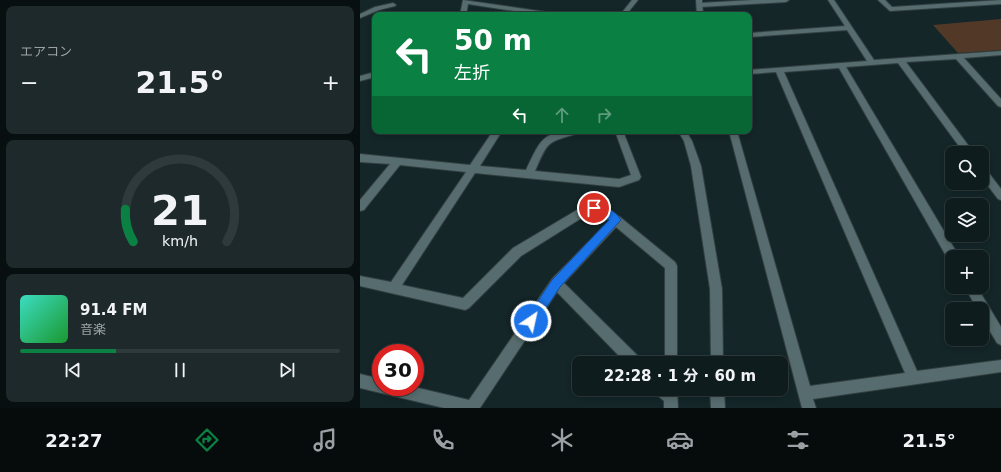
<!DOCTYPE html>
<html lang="ja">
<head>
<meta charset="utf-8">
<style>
	:root { --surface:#0f1c1e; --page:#1d292b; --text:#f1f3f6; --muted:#9ba1a4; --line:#2f3a3c; --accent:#0b8043 }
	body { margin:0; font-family:"DejaVu Sans","Noto Sans JP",sans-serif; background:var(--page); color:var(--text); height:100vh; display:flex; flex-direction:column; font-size:15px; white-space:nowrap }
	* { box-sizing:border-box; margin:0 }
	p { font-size:13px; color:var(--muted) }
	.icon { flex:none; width:22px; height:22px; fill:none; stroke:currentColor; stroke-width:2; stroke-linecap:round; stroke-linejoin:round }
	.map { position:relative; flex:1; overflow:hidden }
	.panel { display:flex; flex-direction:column; gap:6px; padding:6px; background:#080f10; width:360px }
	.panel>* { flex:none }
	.banner { position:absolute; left:12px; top:12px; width:380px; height:122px; border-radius:8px; box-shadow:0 2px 6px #0003,0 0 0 1px var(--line); background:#0b8043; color:#fff; overflow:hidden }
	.buttons { position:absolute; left:585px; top:146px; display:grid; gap:8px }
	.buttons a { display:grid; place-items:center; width:44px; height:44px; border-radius:8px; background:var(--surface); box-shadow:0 2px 6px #0003,0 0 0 1px var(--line); font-size:20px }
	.speed { position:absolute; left:12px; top:344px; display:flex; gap:8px; font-size:20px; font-weight:700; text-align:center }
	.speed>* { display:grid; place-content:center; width:52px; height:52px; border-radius:50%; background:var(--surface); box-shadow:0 2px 6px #0003,0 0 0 1px var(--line); line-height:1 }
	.speed .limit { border:6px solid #d22; background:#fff; color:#111 }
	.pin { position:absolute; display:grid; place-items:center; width:34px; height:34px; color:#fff; margin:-17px; border:2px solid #fff; border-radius:50%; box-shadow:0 1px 4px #0007 }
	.me { position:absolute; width:44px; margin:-22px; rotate:34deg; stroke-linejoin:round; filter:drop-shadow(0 0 3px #0008) }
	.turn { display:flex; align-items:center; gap:14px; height:84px; padding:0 16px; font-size:18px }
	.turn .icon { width:52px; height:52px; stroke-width:2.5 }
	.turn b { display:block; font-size:28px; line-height:34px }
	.lanes { display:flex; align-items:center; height:38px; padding:0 16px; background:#0003; justify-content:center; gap:20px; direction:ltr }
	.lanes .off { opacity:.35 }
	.big { font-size:30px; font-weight:700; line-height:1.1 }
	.panel .card { flex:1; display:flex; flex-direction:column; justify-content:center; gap:6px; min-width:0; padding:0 14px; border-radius:8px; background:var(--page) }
	.panel .dial { align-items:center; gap:0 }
	.dial svg { height:104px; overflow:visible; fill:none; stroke:var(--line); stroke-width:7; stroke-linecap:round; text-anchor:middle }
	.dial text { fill:var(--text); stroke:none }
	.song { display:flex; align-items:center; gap:12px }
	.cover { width:48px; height:48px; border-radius:6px; background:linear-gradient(135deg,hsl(170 70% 55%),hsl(130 70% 35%)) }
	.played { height:4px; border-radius:2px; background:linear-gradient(90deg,var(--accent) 30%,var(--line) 30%) }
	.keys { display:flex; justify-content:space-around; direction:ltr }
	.heat { display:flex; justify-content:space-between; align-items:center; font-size:22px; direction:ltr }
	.trip { position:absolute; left:212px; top:356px; width:216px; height:40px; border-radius:8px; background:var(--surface); box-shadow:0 2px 6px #0003,0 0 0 1px var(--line); font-weight:700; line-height:40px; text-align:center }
	.tab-bar { display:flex; height:64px; justify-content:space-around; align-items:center; background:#060b0c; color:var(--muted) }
	.tab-bar .icon { width:28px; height:28px }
	.tab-bar .current { color:var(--accent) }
	.tab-bar b { font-size:18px; color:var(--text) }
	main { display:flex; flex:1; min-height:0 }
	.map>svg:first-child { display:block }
</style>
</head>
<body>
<main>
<section class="panel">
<div class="card"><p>エアコン</p>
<div class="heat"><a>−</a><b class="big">21.5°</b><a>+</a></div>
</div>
<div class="card dial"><svg viewBox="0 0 100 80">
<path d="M14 69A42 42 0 1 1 86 69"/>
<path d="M14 69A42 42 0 0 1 8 44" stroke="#0b8043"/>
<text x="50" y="56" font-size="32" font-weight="700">21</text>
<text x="50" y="72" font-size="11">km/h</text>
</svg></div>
<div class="card">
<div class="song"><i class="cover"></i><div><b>91.4 FM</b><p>音楽</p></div></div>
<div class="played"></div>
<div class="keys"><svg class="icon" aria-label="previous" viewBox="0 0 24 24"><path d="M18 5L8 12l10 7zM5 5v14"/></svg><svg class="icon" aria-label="pause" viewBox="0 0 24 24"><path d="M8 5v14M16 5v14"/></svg><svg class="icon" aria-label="next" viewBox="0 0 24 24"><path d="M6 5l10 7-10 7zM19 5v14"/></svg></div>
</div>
</section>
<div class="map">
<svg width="641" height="408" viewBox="0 0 641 408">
	<rect width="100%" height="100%" fill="#142628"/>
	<path fill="#523927" d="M641 19V50L598 53 573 25Z"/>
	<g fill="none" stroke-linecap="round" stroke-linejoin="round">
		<defs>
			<path id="street" d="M103 0 193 13 196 15H180L108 4 106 15H100Z
				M272 0H278L266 15H260Z
				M393 0H429L426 2 340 7 337 5 340 3Z
				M468 0H474L514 60 641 51V55L604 58 641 99V107L638 106 596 59 546 62 614 153H604L538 63 486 67 597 253 598 257H592V262L589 261 479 68 424 72 557 371 641 360V372L453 399 456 408H442L369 131H377L450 386 545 373 416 72 389 74V70L507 61 487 30 389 37V33L485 26Z
				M518 0H525L532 7 641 0V4L530 11Z
				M33 3 36 5 35 6 19 10 0 18V14L15 7Z
				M15 72V77L0 81V76Z
				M133 131H142L120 166 166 170C181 138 183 131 220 131L219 133C187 143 189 139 175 171L259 179 271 175 255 131H263L281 177 279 180 259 187 115 173 42 285 103 298 153 248 222 207 242 205 260 217 315 262 317 266V363H305V268L256 227 204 283 280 358 281 363H266L197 292 120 408H84L0 388V374L21 379V387H54L109 400 192 279 249 221 240 213 228 214 161 256 109 308 105 310 0 286V276L31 282 106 172 40 165 4 210 0 211V200L30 164 0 162V154L110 165Z
				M622 167 625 168 641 189V200L638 199 622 178Z
				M605 287H617L641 327V345L637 343 622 318V309H617Z
				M294 389H317L318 408H304V401L296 394Z"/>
			<path id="secondary" d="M336 0H342L343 15H337Z
				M318 131H326L332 141 341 166 362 289 363 363H351L350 289 331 166 324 141Z
				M350 389H364L365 408H351Z"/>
		</defs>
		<use href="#street" stroke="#323f40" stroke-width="2"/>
		<use href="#secondary" stroke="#323f40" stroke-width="2"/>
		<use href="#street" fill="#576c6e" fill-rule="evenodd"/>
		<use href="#secondary" fill="#576c6e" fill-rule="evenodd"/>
	</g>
	<path fill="#1a73e8" stroke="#114b97" d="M234 204C244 206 255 210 261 220L259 222 200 287 175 325 171 326 167 325 165 321 167 317 192 280 249 220 240 213 231 211 229 208 231 206Z"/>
</svg>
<div class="buttons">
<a><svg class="icon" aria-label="search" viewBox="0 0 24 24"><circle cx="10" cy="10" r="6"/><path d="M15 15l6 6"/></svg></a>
<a><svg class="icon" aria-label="layers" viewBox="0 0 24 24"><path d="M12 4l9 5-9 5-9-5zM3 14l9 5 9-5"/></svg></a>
<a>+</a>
<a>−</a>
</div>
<div class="speed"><div class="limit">30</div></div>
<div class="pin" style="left:234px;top:208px;background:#d93025"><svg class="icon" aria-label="arrive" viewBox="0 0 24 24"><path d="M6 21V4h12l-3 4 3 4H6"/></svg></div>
<svg class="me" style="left:171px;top:321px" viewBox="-20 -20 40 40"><circle r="17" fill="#1a73e8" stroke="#fff" stroke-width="3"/><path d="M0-11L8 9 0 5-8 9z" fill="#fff"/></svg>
<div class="trip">22:28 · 1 分 · 60 m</div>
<div class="banner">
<div class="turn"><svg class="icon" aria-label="left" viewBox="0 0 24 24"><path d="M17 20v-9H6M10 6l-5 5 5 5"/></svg><div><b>50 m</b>左折</div></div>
<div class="lanes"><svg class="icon" aria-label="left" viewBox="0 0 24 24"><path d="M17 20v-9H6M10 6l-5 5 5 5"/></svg><svg class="icon off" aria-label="ahead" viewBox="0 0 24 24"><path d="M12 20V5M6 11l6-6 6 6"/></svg><svg class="icon off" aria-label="right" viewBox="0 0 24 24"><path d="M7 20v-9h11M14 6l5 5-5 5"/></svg></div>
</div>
</div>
</main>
<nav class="tab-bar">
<b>22:27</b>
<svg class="icon current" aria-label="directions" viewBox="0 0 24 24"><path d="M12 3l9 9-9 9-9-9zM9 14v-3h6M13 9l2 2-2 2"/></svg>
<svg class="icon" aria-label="music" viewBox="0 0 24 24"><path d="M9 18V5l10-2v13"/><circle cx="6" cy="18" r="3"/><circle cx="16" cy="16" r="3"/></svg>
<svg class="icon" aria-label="phone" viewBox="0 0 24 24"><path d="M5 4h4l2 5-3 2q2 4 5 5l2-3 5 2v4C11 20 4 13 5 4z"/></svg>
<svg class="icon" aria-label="climate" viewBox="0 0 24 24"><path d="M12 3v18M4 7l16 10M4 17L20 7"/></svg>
<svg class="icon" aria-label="car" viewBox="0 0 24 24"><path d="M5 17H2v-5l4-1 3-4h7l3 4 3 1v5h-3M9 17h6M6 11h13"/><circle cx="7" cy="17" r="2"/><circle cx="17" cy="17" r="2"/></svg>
<svg class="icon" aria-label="filters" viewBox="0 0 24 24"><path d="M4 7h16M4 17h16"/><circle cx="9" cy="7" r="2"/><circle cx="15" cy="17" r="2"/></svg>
<b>21.5°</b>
</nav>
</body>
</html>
